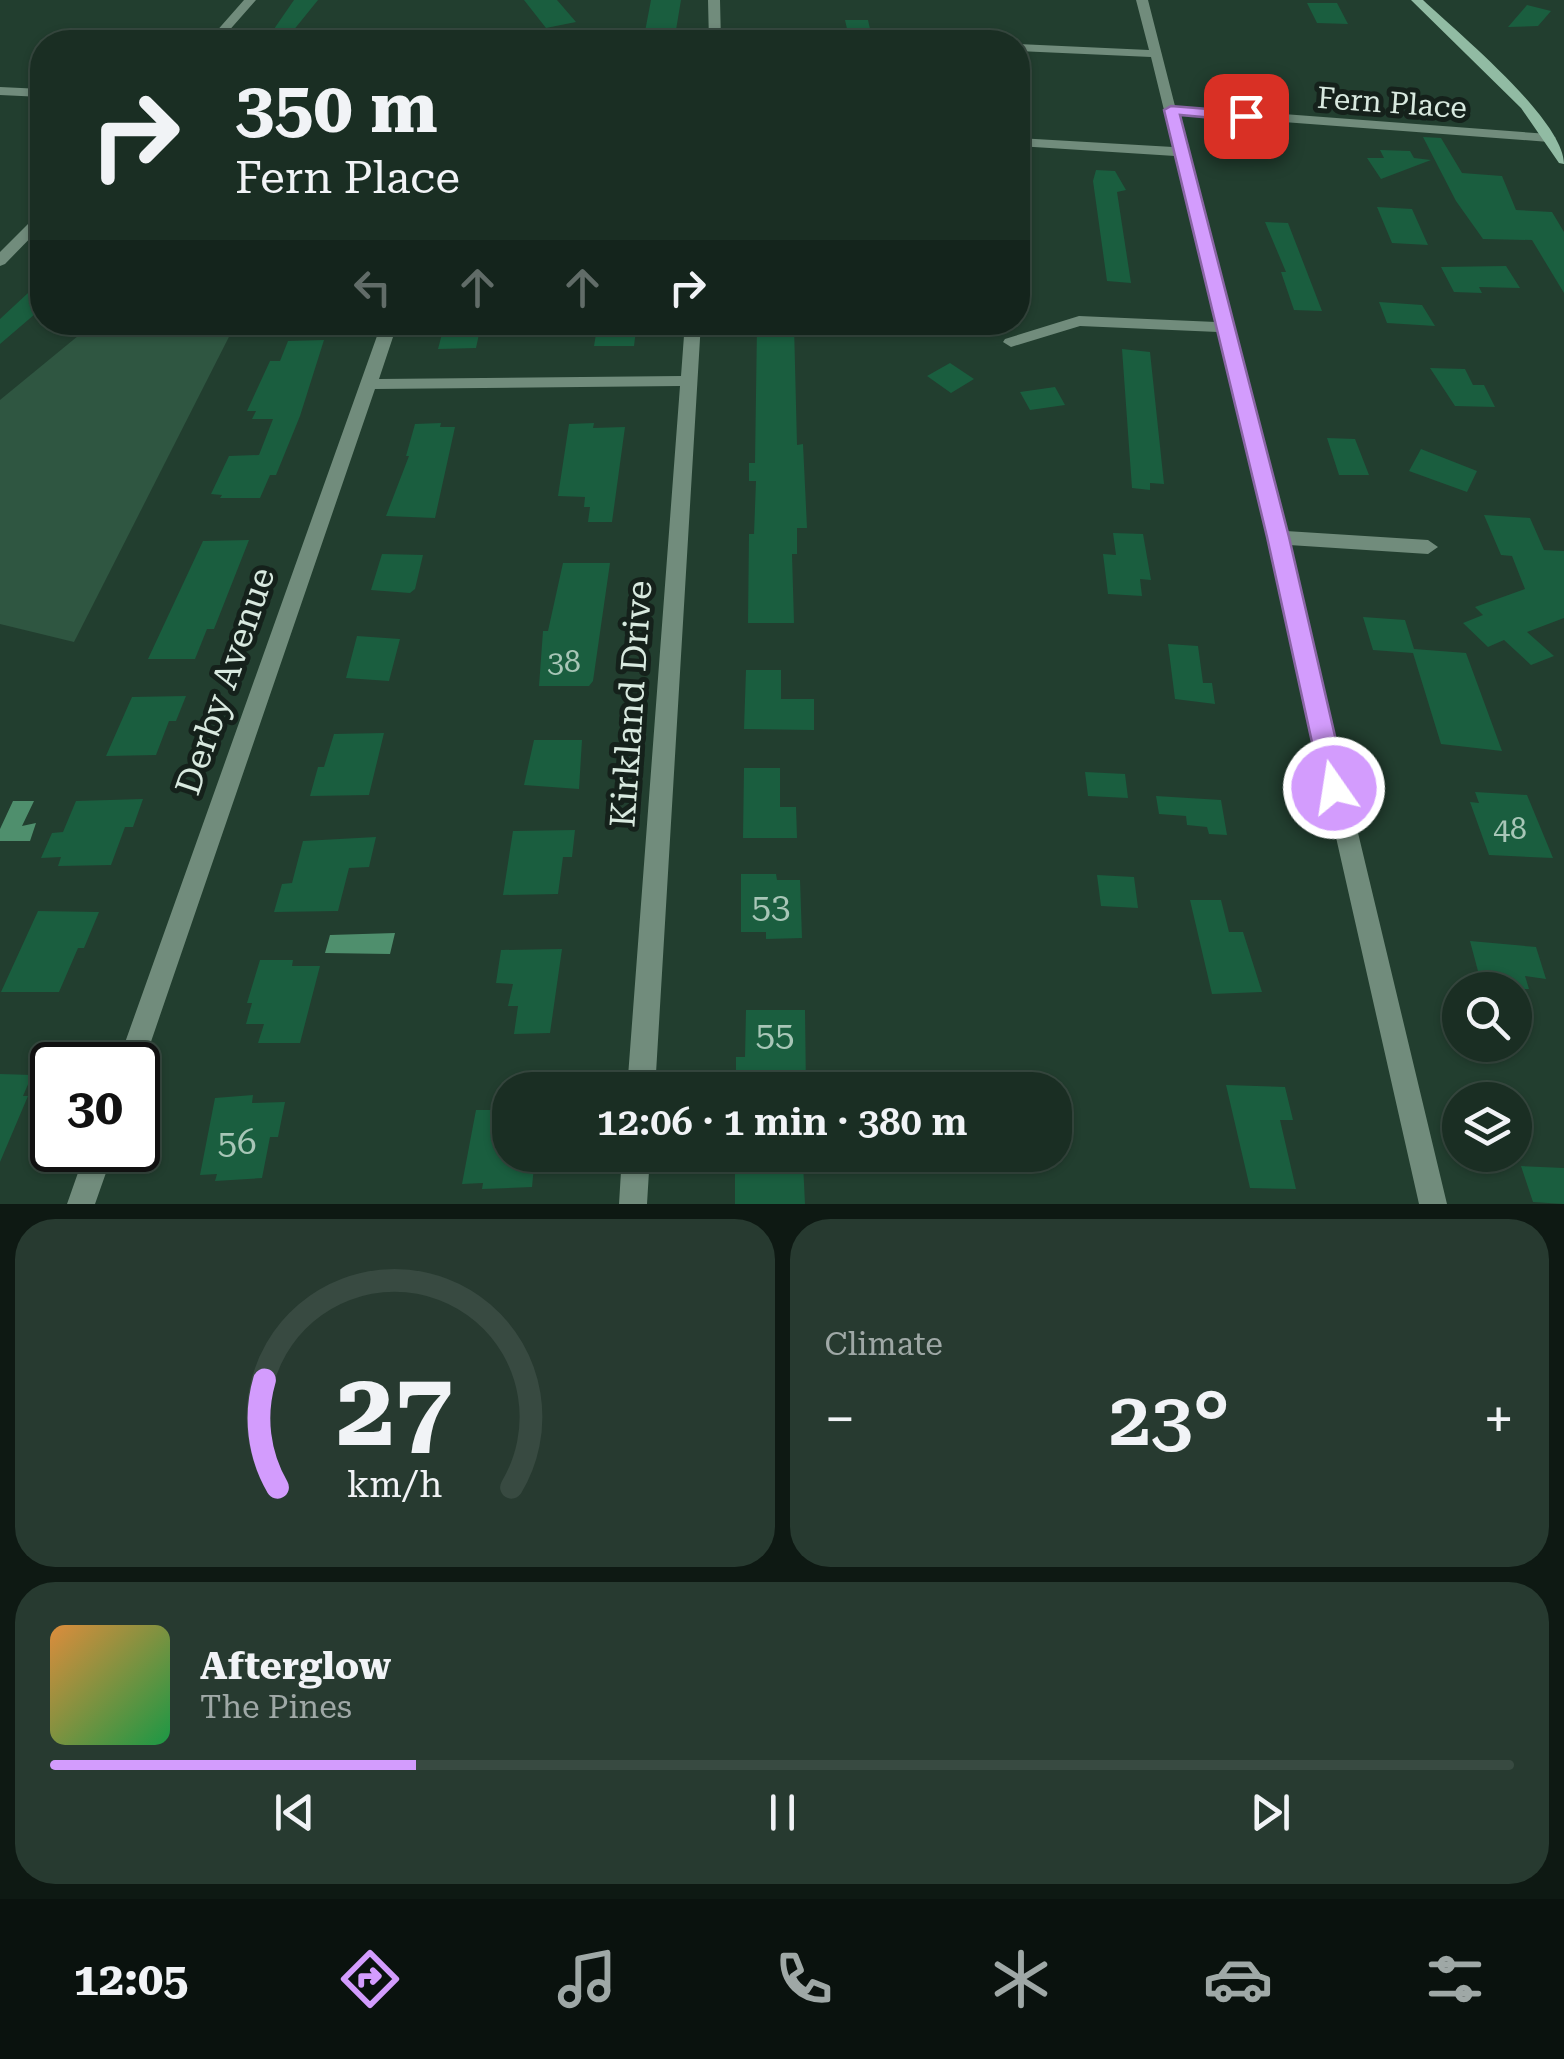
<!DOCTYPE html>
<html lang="en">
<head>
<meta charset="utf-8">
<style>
	:root { --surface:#1a2e23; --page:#273a30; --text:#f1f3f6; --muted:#9fa8a6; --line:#384a41; --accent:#d39cfd }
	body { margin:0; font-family:"Roboto Serif",serif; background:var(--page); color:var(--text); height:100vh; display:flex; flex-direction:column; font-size:38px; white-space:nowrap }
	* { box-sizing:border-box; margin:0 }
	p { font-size:32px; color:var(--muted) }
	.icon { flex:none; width:55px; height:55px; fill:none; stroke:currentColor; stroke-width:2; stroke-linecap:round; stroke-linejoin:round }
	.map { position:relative; height:1204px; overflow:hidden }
	.drawer { display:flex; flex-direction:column; gap:15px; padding:15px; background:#0e1913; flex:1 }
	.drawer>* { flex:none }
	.guide { position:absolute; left:30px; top:30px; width:1000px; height:305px; border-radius:40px; box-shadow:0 2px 8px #0004,0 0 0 2px var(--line); background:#1a2e23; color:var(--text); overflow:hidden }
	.fabs { position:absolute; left:1442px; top:972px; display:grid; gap:20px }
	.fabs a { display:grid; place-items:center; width:90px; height:90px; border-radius:50%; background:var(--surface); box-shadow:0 2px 8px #0004,0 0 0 2px var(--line); font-size:50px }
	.speed { position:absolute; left:30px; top:1042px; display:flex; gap:20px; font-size:50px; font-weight:700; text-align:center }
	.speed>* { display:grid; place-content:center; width:130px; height:130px; border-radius:50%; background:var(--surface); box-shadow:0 2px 8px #0004,0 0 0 2px var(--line); line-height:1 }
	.speed .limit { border:5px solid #111; border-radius:15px; background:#fff; color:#111 }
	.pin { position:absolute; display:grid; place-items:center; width:85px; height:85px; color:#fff; margin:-42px; border-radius:20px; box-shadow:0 5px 15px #0006 }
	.me { position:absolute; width:110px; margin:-55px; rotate:347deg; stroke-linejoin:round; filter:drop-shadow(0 0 8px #0008) }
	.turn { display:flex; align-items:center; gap:35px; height:210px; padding:0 40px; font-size:45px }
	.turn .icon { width:130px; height:130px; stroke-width:2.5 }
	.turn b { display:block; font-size:70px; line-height:85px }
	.lanes { display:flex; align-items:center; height:95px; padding:0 40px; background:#0003; justify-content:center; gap:50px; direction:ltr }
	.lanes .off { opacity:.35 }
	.big { font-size:75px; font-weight:600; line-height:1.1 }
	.drawer .widget { flex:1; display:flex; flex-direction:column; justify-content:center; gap:15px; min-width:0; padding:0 35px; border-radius:40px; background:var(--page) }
	.drawer .dial { align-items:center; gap:0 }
	.dial svg { height:260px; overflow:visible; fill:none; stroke:var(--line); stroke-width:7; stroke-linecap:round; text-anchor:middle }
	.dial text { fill:var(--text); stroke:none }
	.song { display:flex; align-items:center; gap:30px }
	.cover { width:120px; height:120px; border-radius:15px; background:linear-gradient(135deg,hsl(30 70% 55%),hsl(140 70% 35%)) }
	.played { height:10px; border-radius:5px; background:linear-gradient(90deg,var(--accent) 25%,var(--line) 25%) }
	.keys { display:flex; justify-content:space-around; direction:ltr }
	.heat { display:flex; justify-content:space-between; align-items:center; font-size:55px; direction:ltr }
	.drawer .tiles { flex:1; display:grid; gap:15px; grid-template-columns:1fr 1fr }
	.widget:last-child { grid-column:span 2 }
	.trip { position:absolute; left:492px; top:1072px; width:580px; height:100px; border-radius:40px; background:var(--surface); box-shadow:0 2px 8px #0004,0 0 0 2px var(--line); font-weight:600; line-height:100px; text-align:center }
	.tab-bar { display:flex; height:160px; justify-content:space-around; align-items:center; background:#0a120e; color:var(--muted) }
	.tab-bar .icon { width:70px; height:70px }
	.tab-bar .current { color:var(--accent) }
	.tab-bar b { font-size:45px; color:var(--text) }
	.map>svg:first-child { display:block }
</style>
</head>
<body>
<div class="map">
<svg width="1564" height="1204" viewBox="0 0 1564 1204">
	<rect width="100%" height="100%" fill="#223e2f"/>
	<path fill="#2f5641" d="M95 322 236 323 74 642 0 624V400Z"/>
	<path fill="#4f8f6d" d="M13 801H34L22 826 36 823 30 841H0V829Z
		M395 933 390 954 325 953 330 935Z"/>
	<path fill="#1a5e3f" d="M294 0H318L284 42H265Z
		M524 0H557L576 22 546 28Z
		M651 0H681L674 42H643Z
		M1307 3H1337L1348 24 1317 23Z
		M1527 5 1551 11 1538 26 1508 27Z
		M845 20H868L873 42H850Z
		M1423 137 1441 138 1462 173 1502 176 1516 210 1552 212 1564 232V293L1532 240 1483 239 1456 201Z
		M1380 150 1410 151 1414 158 1431 160 1381 179 1367 158H1384Z
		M1096 170 1115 171 1126 190 1117 192 1131 283 1107 281 1093 181Z
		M1377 207 1412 209 1428 245 1392 243Z
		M1265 222 1288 223 1322 311 1294 310 1281 272H1286Z
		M1506 266 1520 288 1479 287 1482 293 1454 292 1441 267Z
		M42 280V308L0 344V319Z
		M1379 302 1422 305 1435 326 1387 323Z
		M445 322 481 325 476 348 438 349Z
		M598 322H637L634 346H594Z
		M757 325H794L797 445 803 444 807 528H797V554H792L794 623H748L749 534H754L756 481H749V463H755Z
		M324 340 300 416 276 475H270L260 498H220L222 495 211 494 229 456 259 455 273 419H252L256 411H247L270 361H280L288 341Z
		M1122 349 1150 352 1164 484 1150 483V490L1132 488Z
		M950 363 974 379 951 393 927 376Z
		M1430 368 1465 369 1473 385H1484L1495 407 1455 406Z
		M1055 387 1065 405 1030 410 1020 392Z
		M441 423 440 427H455L435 518 386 516 409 456H406L415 424Z
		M594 423 593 428 625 427 612 522H588L590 507H584L585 497 558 496 569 424Z
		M1327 438 1355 439 1369 475H1339Z
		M1421 449 1477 471 1467 492 1409 471Z
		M1484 515 1530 518 1544 550 1564 551V618L1527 632 1554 656 1531 665 1504 640 1488 647 1463 623 1483 615 1475 607 1525 589 1512 556 1501 555Z
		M1113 533 1143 534 1151 580 1140 579 1142 596 1108 594 1103 554 1116 555Z
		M249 540 214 629H207L195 659H148L203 541Z
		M382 554 423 555 415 589 410 593 371 590Z
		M563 563H610L593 681 589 686H539L543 631H548Z
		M1363 617 1405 620 1414 649 1466 653 1502 751 1441 744 1413 653 1373 650Z
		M357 636 400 639 389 681 346 678Z
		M1168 644 1198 646 1203 683H1212L1215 704 1175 699Z
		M746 670H781V699H814V730L744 729Z
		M186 696 176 721H169L156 755 106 756 132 697Z
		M384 733 369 795 310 796 318 767H324L334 734Z
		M534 740H582L579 789 524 785Z
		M744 768H780V807H796L797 838H743Z
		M1085 772 1125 774 1128 798 1088 796Z
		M1475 792 1527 795 1553 858 1489 855 1470 802 1479 803Z
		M1156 796 1221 800 1227 835 1209 834 1207 827 1187 825 1186 816 1159 814Z
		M143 799 133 827H125L111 865 58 866 61 857 41 858 52 833 63 832 76 801Z
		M575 830 572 857H563L558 894 503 895 513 831Z
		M376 837 369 867 349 868 338 911 274 912 282 884 292 883 303 841Z
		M741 874H776L777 880H800L802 938 766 939V932H741Z
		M1097 875 1134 877 1138 908 1101 906Z
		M1190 900H1221L1229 932H1243L1262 992 1212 994Z
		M38 911 99 912 84 948H78L59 992H1Z
		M1470 941 1536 947 1546 979 1525 976 1529 989 1483 990Z
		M562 949 550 1033 514 1034 518 1006H508L513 984 496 983 501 950Z
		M260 960H293L292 966H320L300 1043H258L264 1024H246L252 1003H247Z
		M746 1010H805L806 1090H736V1057H745Z
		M0 1074 32 1075 23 1096H28L0 1162Z
		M1226 1085 1285 1087 1293 1120H1280L1296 1189 1250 1188Z
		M253 1095 252 1103 285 1102 278 1137H270L262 1178 215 1181 217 1174 200 1175 215 1098Z
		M476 1110H497L496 1116 510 1115V1155H535L532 1187 482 1189 483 1183 462 1184Z
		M777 1156V1164L803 1163 805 1204H735V1157Z
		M1521 1166 1564 1168V1204L1533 1202Z"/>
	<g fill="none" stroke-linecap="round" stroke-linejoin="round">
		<path fill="#718c7c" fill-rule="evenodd" d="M244 0H256L219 42H207Z
			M708 0H720L721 42H709Z
			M1136 0H1148L1175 106 1549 134 1556 138 1549 142 1177 114 1286 531 1428 540 1438 547 1428 554 1289 545 1447 1204H1419L1268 537 1218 332 1080 326 1011 347 1003 342 1005 339 1079 316 1216 322 1175 156 1018 146V138L1173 147 1151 57 1018 51V44L1149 50Z
			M473 30H481L487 42H475Z
			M0 87 42 89V97L0 95Z
			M42 214V226L5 264 0 266V252L37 215Z
			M382 322H398L379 379 681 376 685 322H701L655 1090H627L680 386 375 389 143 1065 138 1075V1065H117Z
			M86 1150H114L95 1204H67Z
			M622 1155H650L647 1204H619Z"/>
		<path fill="#91bba3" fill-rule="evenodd" d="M1411 0H1423C1457 32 1564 120 1564 164L1559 163 1521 108Z"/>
	</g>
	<path fill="#d39cfd" stroke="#8965a4" stroke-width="2.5" d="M1171 106 1246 112 1253 116 1246 121 1180 115 1289 537 1347 788 1344 796 1334 799 1325 796 1322 788 1267 537 1164 110Z"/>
	<g text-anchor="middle" stroke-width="10" stroke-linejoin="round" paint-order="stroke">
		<g font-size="30" fill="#d8e9df" stroke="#15211b">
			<text transform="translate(1392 103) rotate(4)" y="10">Fern Place</text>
		</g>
		<g font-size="30" fill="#a8c6b7">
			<text x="564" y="672">38</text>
			<text x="1510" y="839">48</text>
		</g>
		<g font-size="35" fill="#d8e9df" stroke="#15211b">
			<text transform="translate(225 681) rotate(-71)" y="12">Derby Avenue</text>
			<text transform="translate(631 704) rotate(-86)" y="12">Kirkland Drive</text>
		</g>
		<g font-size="35" fill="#a8c6b7">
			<text x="771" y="918">53</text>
			<text x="775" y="1046">55</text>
			<text x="237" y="1154">56</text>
		</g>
	</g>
</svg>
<div class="fabs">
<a><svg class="icon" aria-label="search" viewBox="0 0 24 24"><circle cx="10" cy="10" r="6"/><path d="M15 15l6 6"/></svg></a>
<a><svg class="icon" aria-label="layers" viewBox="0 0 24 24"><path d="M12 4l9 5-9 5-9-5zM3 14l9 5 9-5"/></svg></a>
</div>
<div class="speed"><div class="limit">30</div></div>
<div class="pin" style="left:1246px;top:116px;background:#d93025"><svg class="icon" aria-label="arrive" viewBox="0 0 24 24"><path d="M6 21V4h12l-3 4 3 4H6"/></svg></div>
<svg class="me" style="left:1334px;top:788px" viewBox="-20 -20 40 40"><circle r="17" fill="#d39cfd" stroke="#fff" stroke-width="3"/><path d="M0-11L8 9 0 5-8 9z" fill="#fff"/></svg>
<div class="trip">12:06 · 1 min · 380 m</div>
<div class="guide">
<div class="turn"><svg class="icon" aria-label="right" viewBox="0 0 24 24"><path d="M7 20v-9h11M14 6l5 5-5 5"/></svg><div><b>350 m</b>Fern Place</div></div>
<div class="lanes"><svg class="icon off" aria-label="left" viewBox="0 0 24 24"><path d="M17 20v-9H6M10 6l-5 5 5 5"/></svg><svg class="icon off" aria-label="ahead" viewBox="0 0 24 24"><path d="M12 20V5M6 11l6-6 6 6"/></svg><svg class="icon off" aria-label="ahead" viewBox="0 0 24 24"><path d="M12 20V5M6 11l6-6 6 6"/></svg><svg class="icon" aria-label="right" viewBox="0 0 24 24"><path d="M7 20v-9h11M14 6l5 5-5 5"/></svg></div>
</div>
</div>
<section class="drawer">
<div class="tiles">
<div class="widget dial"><svg viewBox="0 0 100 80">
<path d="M14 69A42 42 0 1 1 86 69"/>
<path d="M14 69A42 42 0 0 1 10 36" stroke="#d39cfd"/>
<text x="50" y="56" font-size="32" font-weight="700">27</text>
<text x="50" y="72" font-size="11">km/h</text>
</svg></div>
<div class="widget"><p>Climate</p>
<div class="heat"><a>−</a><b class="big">23°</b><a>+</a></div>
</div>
<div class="widget">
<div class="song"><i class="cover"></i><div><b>Afterglow</b><p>The Pines</p></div></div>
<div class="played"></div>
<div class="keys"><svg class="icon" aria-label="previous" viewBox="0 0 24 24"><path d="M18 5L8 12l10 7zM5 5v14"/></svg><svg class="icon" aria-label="pause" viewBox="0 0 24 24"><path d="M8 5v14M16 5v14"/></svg><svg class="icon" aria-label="next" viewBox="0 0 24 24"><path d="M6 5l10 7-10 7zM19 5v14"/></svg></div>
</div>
</div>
</section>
<nav class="tab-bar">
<b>12:05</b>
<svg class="icon current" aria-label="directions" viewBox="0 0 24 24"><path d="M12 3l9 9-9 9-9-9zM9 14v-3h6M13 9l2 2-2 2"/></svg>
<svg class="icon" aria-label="music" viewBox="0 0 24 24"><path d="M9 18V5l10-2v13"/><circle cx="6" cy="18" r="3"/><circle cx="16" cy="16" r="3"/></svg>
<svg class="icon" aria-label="phone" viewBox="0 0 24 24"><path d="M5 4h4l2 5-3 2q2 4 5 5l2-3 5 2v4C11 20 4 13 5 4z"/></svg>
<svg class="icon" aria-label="climate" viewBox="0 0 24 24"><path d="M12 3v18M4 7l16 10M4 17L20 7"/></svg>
<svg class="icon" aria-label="car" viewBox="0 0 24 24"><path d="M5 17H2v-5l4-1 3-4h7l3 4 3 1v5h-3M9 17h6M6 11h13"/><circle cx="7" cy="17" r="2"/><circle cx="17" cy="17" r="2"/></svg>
<svg class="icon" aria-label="filters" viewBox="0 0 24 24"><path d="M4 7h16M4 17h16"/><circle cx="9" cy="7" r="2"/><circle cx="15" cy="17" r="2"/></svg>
</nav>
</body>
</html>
